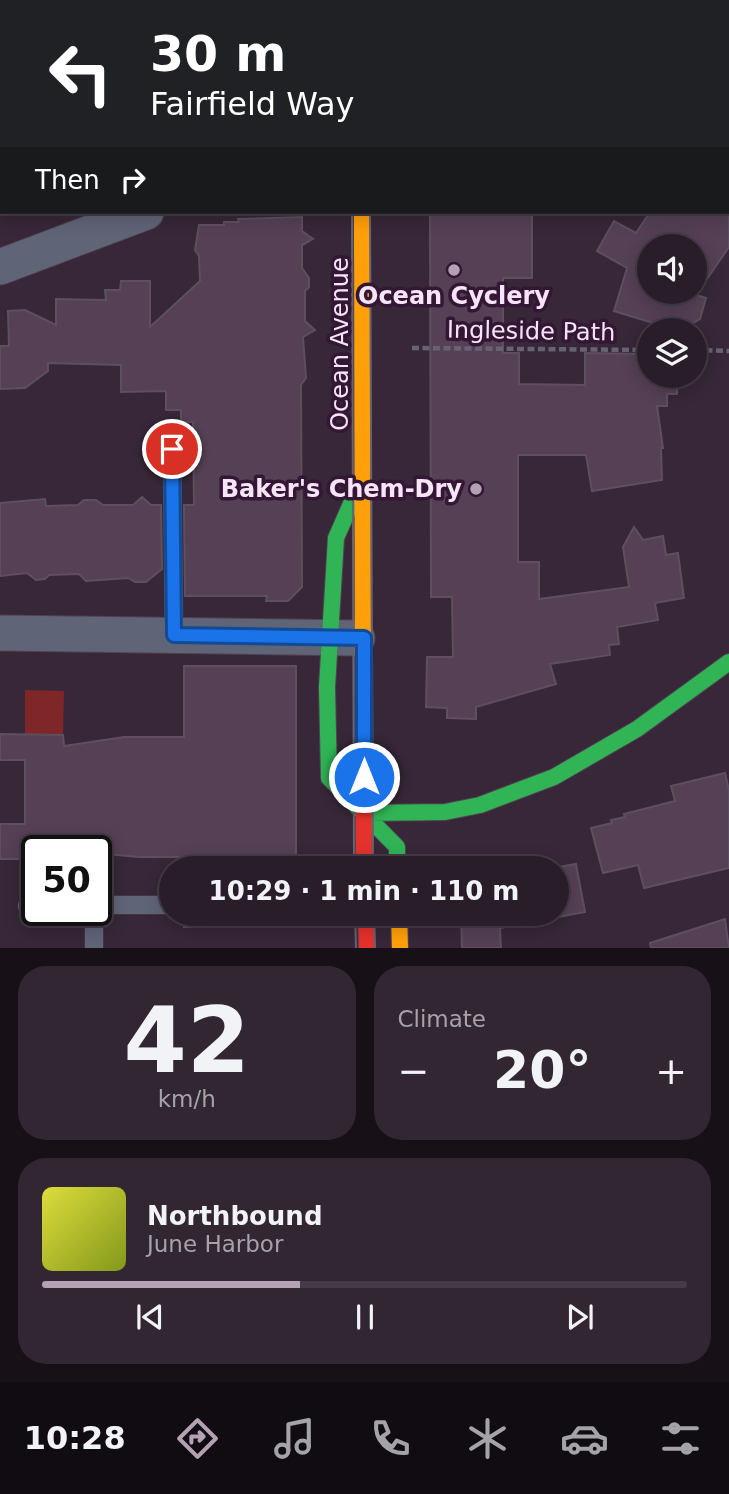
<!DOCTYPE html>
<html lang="en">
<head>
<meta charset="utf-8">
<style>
	:root { --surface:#291d2a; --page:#312632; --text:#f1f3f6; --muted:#a5a2a8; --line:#453b47; --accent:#b4a2b4 }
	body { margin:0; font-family:"DejaVu Sans",sans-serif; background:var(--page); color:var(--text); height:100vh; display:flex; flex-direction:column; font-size:26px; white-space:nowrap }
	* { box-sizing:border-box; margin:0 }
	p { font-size:23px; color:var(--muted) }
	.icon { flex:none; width:38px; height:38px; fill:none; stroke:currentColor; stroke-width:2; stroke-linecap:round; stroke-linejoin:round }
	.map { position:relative; height:948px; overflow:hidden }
	.drawer { display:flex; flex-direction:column; gap:18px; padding:18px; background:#171017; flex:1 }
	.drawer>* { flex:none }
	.hud { position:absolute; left:0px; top:0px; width:730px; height:214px; box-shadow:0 4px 18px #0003,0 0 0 2px var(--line); background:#202124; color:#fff; overflow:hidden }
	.buttons { position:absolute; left:637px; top:234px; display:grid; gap:14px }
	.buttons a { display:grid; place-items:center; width:70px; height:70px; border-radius:50%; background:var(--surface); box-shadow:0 4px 18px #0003,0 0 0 2px var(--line); font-size:35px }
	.speed { position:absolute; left:21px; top:835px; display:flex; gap:14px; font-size:35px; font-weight:700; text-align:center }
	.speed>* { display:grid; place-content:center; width:91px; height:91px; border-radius:50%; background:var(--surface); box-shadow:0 4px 18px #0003,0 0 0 2px var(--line); line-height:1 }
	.speed .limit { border:4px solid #111; border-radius:10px; background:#fff; color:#111 }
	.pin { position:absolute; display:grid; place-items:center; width:60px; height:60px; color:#fff; margin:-30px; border:4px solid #fff; border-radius:50%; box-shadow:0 2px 7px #0007 }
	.me { position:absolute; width:77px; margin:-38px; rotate:0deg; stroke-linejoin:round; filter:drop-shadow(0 0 5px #0008) }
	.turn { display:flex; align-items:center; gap:24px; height:147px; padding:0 35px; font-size:32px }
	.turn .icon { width:91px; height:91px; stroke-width:2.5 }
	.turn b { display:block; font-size:49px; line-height:60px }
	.then { display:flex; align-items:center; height:66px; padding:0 35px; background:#0003; gap:14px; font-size:26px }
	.big { font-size:52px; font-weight:600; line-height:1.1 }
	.drawer .card { flex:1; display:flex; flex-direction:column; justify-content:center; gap:10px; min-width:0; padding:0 24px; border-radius:28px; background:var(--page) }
	.drawer .dial { align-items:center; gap:0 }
	.dial b { font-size:91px; line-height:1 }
	.song { display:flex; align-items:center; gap:21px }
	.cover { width:84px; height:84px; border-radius:10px; background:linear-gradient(135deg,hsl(60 70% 55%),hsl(70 70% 35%)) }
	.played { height:7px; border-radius:4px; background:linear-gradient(90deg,var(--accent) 40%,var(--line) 40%) }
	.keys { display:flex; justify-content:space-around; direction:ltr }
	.heat { display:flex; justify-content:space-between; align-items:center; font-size:38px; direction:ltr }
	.drawer .tiles { flex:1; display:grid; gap:18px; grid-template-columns:1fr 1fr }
	.card:last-child { grid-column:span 2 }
	.trip { position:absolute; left:159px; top:856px; width:410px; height:70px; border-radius:35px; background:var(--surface); box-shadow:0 4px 18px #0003,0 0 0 2px var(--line); font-weight:600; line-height:70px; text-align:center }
	.tabs { display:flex; height:112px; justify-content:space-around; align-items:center; background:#100c11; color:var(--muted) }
	.tabs .icon { width:49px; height:49px }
	.tabs .current { color:var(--accent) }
	.tabs b { font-size:32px; color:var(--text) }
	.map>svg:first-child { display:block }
</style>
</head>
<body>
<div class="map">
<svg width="729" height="948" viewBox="0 0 729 948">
	<rect width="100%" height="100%" fill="#372738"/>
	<path fill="#7f2628" d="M25 690 64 691 63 735 25 734Z"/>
	<path fill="#554056" stroke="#5d505e" stroke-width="2" fill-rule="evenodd" d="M430 212H532V278H503V353H519V384L585 385V353L649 354V376H677V394H667V406H657L663 448H661L662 480 592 491 586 455H518V562H539V599L629 587 623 547 634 527 643 540 663 536 666 555 678 553 684 598 655 603 658 620 617 627 619 644 609 645 610 655 550 664 556 684 476 707V719L447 718V708L426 707 427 657H453L452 597H431Z
		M650 212H729V247L696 295 706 298 700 319 679 331 614 311 627 268 597 251 614 221 636 233ZM649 247H695V292H649Z
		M302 217V231L313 239 302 245V268L309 278V287L305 291V321L315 330 303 337 306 378 301 385 302 587 288 601H266L267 596H185L184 505H194L193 422H181V410H166V391L121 392V365L48 363V371L25 388 0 389V346H9L8 311 25 310 56 325V299L106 300 105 290H120L121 281H150V327L200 281 199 256 195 250 199 225H224V222H239L238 219Z
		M142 497 151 505H161L162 569 146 582H135L128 578 86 581 79 574 49 575 45 579 36 580 27 573 0 576V503L45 499 46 506 78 505 84 500H96L103 505H133Z
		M184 666H296V868H183V857H139L96 853V850H37V859H0V824H25V760H0V734L63 735 64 746 124 737H184Z
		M725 773 729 790V868L644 888 638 865 603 873 591 828 612 823 611 820 625 817 624 814 675 801 671 786Z
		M576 864 585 912 500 928 501 948H462L461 914H556V868H553Z
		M183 914H297V926L184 927Z
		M725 919 729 948H651L650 943Z"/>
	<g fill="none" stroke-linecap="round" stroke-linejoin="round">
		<defs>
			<path id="lane" d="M172 449 174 635
				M96 905H172
				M27 906H37
				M94 910V948"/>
			<path id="street" d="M0 267 146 212
				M0 633 357 638"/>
			<path id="fast" d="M358 488 336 538 327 687 329 778 397 847V868
				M364 813 445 812 480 805 554 777 637 729 729 662"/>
			<path id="slow" d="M385 0V2
				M362 212 363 688
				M399 914 400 948"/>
			<path id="jam" d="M363 688 364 868
				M366 914 367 948"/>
		</defs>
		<use href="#lane" stroke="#504351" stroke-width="19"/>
		<use href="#street" stroke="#504351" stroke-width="37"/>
		<use href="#fast" stroke="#504351" stroke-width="18"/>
		<use href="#slow" stroke="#504351" stroke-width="18"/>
		<use href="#jam" stroke="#504351" stroke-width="18"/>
		<path stroke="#676374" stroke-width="4.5" stroke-dasharray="7 3.5" stroke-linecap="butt" d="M637 0V2
			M728 190 729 192
			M412 348 649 350
			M695 350 729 351"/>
		<use href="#lane" stroke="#606477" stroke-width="18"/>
		<use href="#street" stroke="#606477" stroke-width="35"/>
		<use href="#fast" stroke="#30b455" stroke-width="16"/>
		<use href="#slow" stroke="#ff9f0a" stroke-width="16"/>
		<use href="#jam" stroke="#e5322d" stroke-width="16"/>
		<path stroke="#676373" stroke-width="2" d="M351 0V2
			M369 0V2
			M352 212 354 868
			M370 212 373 868
			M355 914 356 948
			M374 914 375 948"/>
	</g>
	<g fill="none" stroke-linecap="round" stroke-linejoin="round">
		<defs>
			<path id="route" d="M172 449 174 635 364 638V777"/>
		</defs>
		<use href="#route" stroke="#114b97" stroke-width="18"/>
		<use href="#route" stroke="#1a73e8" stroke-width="12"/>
	</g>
	<g fill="#b4a2b4" stroke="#331734" stroke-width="2.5">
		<circle cx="454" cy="270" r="7"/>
		<circle cx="476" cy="489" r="7"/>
	</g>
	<g text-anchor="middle" stroke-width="7" stroke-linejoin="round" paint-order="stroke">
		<g font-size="24" font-weight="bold" fill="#f7e4f7" stroke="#331734">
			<text x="454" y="304">Ocean Cyclery</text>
			<text x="462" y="497" text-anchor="end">Baker's Chem-Dry</text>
		</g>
		<g font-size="24" fill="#f7e4f7" stroke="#331734">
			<text transform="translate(531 331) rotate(1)" y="8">Ingleside Path</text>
			<text transform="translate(340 344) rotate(-90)" y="8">Ocean Avenue</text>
		</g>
	</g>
</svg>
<div class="buttons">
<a><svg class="icon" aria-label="sound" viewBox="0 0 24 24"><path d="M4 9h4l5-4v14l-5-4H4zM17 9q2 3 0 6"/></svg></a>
<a><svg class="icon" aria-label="layers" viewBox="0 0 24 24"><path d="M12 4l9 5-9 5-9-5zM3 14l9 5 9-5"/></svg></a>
</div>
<div class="speed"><div class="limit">50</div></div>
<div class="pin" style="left:172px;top:449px;background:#d93025"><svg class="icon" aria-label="arrive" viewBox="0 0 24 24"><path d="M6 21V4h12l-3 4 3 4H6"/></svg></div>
<svg class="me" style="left:364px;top:777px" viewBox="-20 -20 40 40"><circle r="17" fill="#1a73e8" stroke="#fff" stroke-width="3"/><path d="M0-11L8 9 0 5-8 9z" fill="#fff"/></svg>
<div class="trip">10:29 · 1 min · 110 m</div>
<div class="hud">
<div class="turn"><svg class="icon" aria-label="left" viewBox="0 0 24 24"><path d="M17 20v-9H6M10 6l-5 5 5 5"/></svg><div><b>30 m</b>Fairfield Way</div></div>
<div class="then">Then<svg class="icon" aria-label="right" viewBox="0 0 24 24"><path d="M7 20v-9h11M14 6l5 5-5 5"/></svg></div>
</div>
</div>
<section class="drawer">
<div class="tiles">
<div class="card dial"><b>42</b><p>km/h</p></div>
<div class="card"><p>Climate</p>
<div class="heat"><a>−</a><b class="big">20°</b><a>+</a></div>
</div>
<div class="card">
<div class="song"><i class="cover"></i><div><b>Northbound</b><p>June Harbor</p></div></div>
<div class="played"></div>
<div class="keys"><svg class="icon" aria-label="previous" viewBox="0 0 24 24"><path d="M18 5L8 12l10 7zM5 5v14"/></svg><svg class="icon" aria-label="pause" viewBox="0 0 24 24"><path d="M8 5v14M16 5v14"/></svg><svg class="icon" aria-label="next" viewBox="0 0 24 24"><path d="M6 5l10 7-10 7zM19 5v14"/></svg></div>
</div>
</div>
</section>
<nav class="tabs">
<b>10:28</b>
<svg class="icon current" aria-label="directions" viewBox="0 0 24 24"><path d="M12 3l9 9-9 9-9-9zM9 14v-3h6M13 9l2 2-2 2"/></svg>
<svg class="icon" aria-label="music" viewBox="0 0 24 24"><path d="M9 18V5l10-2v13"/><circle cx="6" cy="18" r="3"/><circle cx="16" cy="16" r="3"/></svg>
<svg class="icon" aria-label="phone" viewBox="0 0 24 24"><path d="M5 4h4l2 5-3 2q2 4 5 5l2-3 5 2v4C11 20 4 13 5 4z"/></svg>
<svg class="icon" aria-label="climate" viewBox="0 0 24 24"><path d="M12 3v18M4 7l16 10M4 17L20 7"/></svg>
<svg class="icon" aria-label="car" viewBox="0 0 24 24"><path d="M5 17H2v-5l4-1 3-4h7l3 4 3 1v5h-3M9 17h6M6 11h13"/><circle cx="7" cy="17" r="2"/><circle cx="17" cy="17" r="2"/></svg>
<svg class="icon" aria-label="filters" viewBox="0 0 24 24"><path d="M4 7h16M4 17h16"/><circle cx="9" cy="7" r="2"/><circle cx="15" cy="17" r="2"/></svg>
</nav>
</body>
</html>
